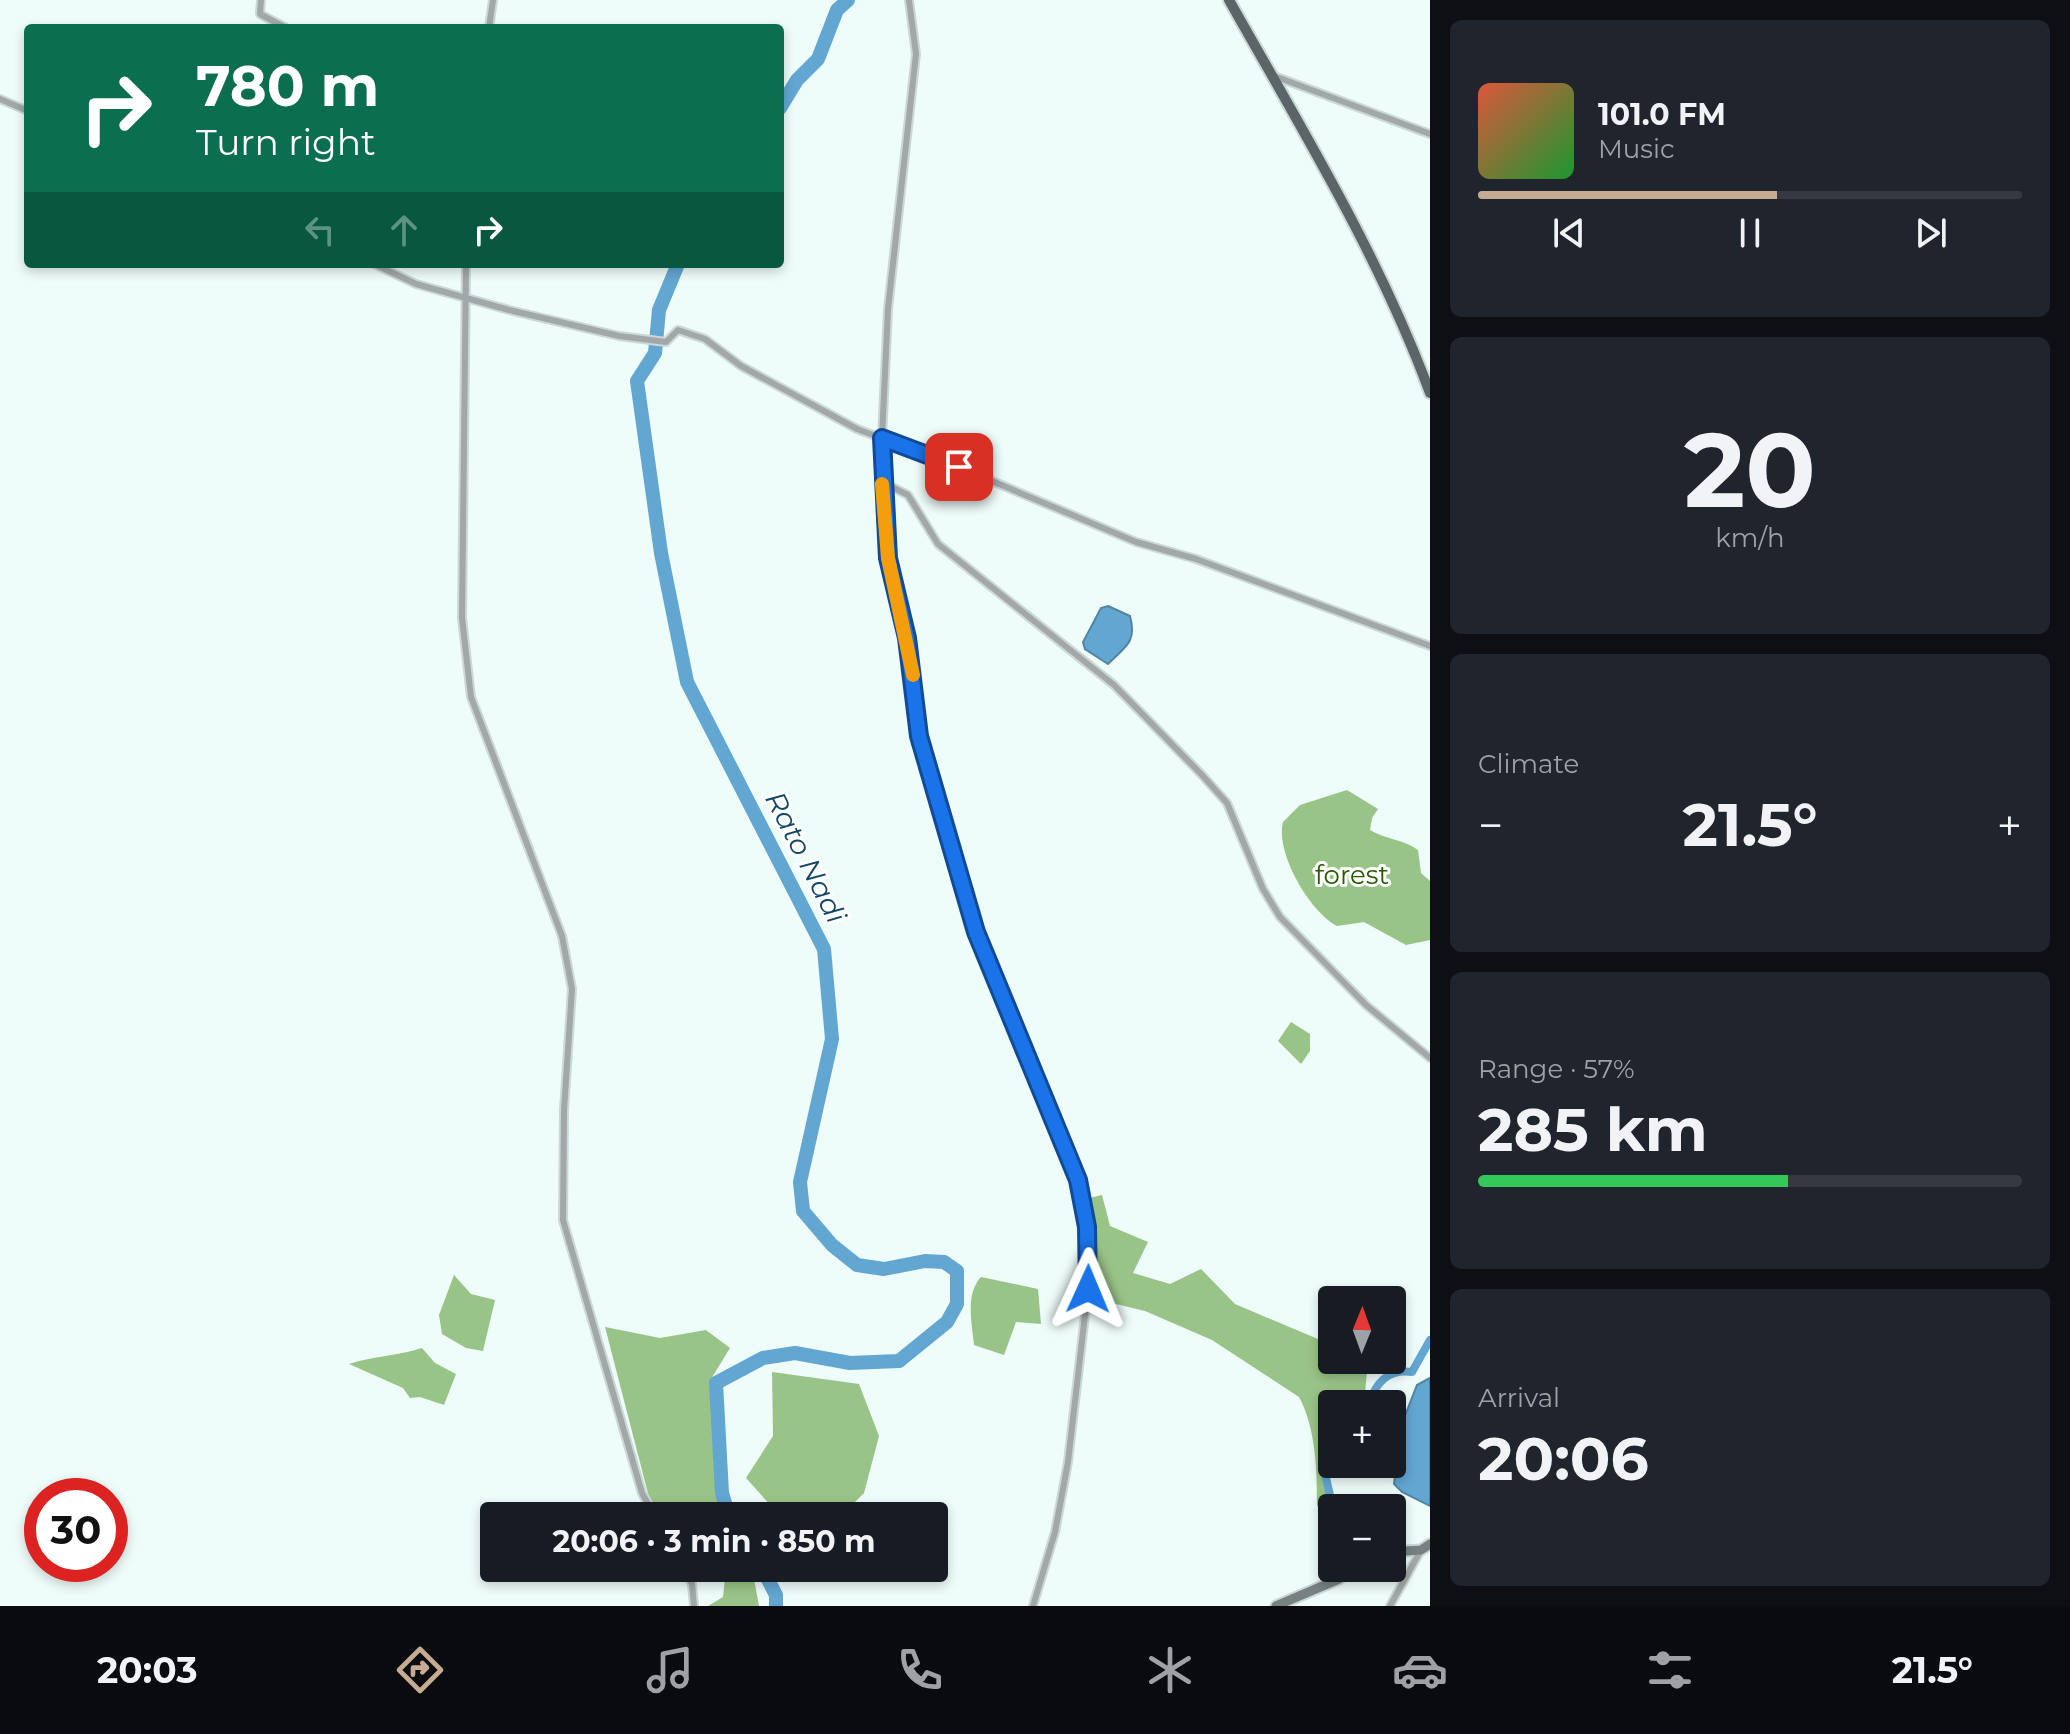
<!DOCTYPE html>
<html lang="en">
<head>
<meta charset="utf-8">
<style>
	:root { --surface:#171b24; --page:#20242c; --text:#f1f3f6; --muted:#9ea1a6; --line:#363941; --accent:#c5ab91 }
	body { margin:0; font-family:Montserrat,sans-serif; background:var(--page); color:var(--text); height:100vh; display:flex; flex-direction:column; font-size:30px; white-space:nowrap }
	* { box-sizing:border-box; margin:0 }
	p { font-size:26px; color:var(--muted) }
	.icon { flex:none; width:44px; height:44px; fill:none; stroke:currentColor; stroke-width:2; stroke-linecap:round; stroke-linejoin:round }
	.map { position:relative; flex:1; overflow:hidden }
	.sheet { display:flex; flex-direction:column; gap:20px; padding:20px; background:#0d0f14; width:640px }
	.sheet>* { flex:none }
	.top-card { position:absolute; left:24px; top:24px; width:760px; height:244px; border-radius:8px; box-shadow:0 4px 12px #0003; background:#0b6e4f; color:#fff; overflow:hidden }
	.needle { width:52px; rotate:1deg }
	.fabs { position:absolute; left:1318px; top:1286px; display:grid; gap:16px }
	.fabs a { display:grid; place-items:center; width:88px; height:88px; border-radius:8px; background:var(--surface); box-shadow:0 4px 12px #0003; font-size:40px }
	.speed { position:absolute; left:24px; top:1478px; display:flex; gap:16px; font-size:40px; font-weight:700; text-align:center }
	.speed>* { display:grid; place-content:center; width:104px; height:104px; border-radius:50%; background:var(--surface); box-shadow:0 4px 12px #0003; line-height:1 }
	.speed .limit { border:12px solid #d22; background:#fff; color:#111 }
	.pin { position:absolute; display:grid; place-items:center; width:68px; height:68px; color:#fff; margin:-34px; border-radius:16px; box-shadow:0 4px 12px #0006 }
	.me { position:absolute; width:88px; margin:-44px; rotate:1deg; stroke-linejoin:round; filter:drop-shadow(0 0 6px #0008) }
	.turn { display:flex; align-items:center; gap:28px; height:168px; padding:0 40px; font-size:36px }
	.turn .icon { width:104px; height:104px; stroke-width:2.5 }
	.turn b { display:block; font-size:56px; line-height:68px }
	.lanes { display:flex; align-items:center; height:76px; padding:0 40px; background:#0003; justify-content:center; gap:40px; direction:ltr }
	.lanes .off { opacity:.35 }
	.big { font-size:60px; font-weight:700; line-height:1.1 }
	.sheet .widget { flex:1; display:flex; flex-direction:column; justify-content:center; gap:12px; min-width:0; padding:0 28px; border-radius:12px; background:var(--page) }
	.sheet .dial { align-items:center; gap:0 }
	.dial b { font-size:104px; line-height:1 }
	.song { display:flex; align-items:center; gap:24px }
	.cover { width:96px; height:96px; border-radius:12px; background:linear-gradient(135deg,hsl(10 70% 55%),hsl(130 70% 35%)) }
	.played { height:8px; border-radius:4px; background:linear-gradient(90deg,var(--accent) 55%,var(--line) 55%) }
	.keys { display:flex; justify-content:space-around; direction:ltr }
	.heat { display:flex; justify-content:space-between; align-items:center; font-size:44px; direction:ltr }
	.charge { height:12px; border-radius:6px; background:linear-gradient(90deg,#34c759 57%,var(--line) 0) }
	.trip { position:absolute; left:480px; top:1502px; width:468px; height:80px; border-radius:8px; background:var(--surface); box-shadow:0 4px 12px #0003; font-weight:700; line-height:80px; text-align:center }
	.menu { display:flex; height:128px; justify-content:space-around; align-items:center; background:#090b0e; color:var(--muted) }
	.menu .icon { width:56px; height:56px }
	.menu .current { color:var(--accent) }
	.menu b { font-size:36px; color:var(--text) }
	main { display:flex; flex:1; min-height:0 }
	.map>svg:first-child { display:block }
</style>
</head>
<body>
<main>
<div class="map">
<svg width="1430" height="1606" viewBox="0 0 1430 1606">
	<rect width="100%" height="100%" fill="#eefcfa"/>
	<path fill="#99c487" d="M1347 790 1378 809 1372 818 1370 830C1386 840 1404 839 1418 850L1421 873 1430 881V940L1406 945 1364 922 1337 926C1310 912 1275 853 1283 822L1300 805Z
		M1291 1022 1310 1034V1051L1301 1064 1278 1041Z
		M1102 1195 1110 1226 1148 1242 1133 1273 1170 1284 1201 1269 1235 1304 1332 1345V1360L1368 1361 1364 1404H1332V1460L1326 1509 1317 1506C1317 1471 1316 1428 1299 1397L1212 1340 1145 1311 1091 1298 1092 1249 1085 1199Z
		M454 1275 471 1294 495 1300 483 1351 466 1348 442 1334 439 1315Z
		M981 1277 1038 1289 1041 1324 1016 1322 1004 1355 974 1345C972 1324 965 1294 981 1277Z
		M605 1327 660 1338 706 1330 730 1348 711 1379 716 1491 722 1516H682L651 1505Z
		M422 1348 435 1363 456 1374 444 1405 420 1397 410 1398 403 1388 349 1364C374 1356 397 1356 422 1348Z
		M772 1372 859 1384 879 1436 864 1493 841 1516H780L746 1478 773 1436Z
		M726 1568H752L759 1606H708L723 1597Z"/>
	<path fill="#62a6d2" stroke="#5284a2" stroke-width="2" d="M1108 606 1130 616C1137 642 1126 646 1108 664L1085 649 1083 642 1101 608Z
		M1430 1378V1506L1402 1492 1394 1484 1401 1426 1417 1385Z"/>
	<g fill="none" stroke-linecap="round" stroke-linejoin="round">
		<path stroke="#62a6d2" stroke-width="8" d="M1369 1404C1376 1381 1389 1369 1412 1372L1430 1340
			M1333 1508 1326 1478 1333 1464"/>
		<path stroke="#62a6d2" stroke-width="14" d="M780 108 797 80 818 59 837 10 848 0
			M678 264 659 310 655 353 637 381 661 553 687 682 824 949 832 1039 800 1182 803 1211 832 1245 857 1265 884 1269 925 1261 944 1262 957 1271V1304L947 1322 899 1361 850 1363 795 1353 763 1358 716 1383 722 1493 729 1516
			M762 1568 776 1595V1606"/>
		<defs>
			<path id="street" d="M261 0 260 14 286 28
				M909 0 916 54 888 309 882 438 888 558 907 638 919 736 961 885 992 977 1078 1180 1089 1249 1088 1289 1068 1462 1055 1532 1033 1606
				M489 28 493 0
				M1274 76 1430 134
				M0 99 28 111
				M374 264 416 284 509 310 619 336 666 342 678 330 705 339 741 366 857 429 959 467 1136 542 1196 559 1430 646
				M466 264 462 618 471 697 562 936 572 989 564 1110 563 1220 642 1493 655 1516
				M882 482 908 495 938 544 1114 685 1202 775 1227 803 1263 889 1280 917 1366 1005 1430 1058
				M683 1568 692 1584 694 1606
				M1390 1606 1421 1550"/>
			<path id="secondary" d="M1392 1552 1421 1550 1430 1544
				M1276 1606 1339 1579 1353 1568"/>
			<path id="primary" d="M1229 0C1301 128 1379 255 1430 393"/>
		</defs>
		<use href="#street" stroke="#cbd8d6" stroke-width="10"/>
		<use href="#secondary" stroke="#cbd8d6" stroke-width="13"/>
		<use href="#primary" stroke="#cbd8d6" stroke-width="14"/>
		<use href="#street" stroke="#a2a7a9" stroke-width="6"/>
		<use href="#secondary" stroke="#788082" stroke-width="9"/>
		<use href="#primary" stroke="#5b6567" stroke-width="10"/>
	</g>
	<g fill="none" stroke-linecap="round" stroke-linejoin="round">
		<defs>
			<path id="route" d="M959 467 882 438 888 558 907 638 919 736 976 932 1078 1180 1087 1227 1088 1289"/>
		</defs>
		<use href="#route" stroke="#114b97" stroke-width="20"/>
		<use href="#route" stroke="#1a73e8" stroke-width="14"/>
		<path stroke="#f59e0b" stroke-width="14" d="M882 484 888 558 913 675"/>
	</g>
	<g text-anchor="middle" stroke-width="6" stroke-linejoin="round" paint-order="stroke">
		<g font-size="26" fill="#275b02" stroke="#fff">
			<text x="1352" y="884">forest</text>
		</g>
		<g font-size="28" font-style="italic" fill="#124866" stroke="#fff">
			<text transform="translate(806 857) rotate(63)" y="10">Rato Nadi</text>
		</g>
	</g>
</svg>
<div class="fabs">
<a><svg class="needle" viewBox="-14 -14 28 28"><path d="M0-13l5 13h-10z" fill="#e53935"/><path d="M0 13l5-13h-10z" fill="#9ea1a6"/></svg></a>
<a>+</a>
<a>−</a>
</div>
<div class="speed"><div class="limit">30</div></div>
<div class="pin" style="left:959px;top:467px;background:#d93025"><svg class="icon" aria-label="arrive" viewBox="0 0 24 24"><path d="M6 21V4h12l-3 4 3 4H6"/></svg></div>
<svg class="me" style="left:1088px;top:1289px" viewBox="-20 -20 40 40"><path d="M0-17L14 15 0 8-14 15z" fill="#1a73e8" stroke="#fff" stroke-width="4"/></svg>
<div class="trip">20:06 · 3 min · 850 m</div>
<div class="top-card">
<div class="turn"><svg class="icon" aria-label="right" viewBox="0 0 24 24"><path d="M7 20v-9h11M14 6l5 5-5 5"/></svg><div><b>780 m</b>Turn right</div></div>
<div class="lanes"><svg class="icon off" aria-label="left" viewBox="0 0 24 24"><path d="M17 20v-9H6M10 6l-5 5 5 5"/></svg><svg class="icon off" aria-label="ahead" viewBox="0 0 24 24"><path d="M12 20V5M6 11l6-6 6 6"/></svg><svg class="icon" aria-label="right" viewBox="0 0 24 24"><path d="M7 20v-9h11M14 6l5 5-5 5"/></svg></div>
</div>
</div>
<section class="sheet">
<div class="widget">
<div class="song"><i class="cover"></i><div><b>101.0 FM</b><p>Music</p></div></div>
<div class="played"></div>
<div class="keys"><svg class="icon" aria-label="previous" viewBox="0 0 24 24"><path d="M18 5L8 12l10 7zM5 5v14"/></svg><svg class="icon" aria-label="pause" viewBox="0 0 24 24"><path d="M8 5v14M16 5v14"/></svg><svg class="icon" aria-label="next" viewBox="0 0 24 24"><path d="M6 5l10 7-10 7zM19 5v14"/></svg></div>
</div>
<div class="widget dial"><b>20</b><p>km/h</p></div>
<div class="widget"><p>Climate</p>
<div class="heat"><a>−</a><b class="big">21.5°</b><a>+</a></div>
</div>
<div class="widget"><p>Range · 57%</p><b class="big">285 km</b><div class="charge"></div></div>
<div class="widget"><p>Arrival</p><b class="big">20:06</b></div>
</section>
</main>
<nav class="menu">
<b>20:03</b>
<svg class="icon current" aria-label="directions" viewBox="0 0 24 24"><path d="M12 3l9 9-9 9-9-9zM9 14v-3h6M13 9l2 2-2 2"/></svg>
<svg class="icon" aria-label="music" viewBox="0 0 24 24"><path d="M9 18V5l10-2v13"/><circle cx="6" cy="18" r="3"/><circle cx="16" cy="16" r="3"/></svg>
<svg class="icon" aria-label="phone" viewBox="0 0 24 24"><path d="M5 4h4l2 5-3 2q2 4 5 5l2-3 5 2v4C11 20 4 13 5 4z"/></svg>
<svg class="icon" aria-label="climate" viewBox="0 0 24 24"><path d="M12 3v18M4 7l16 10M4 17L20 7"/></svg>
<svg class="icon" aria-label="car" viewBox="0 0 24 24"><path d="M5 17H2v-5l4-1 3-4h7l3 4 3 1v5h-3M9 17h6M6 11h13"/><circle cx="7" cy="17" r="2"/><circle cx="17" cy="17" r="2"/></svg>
<svg class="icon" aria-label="filters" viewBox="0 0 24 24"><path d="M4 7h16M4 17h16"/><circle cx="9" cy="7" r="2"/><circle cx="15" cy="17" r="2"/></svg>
<b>21.5°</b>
</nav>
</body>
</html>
